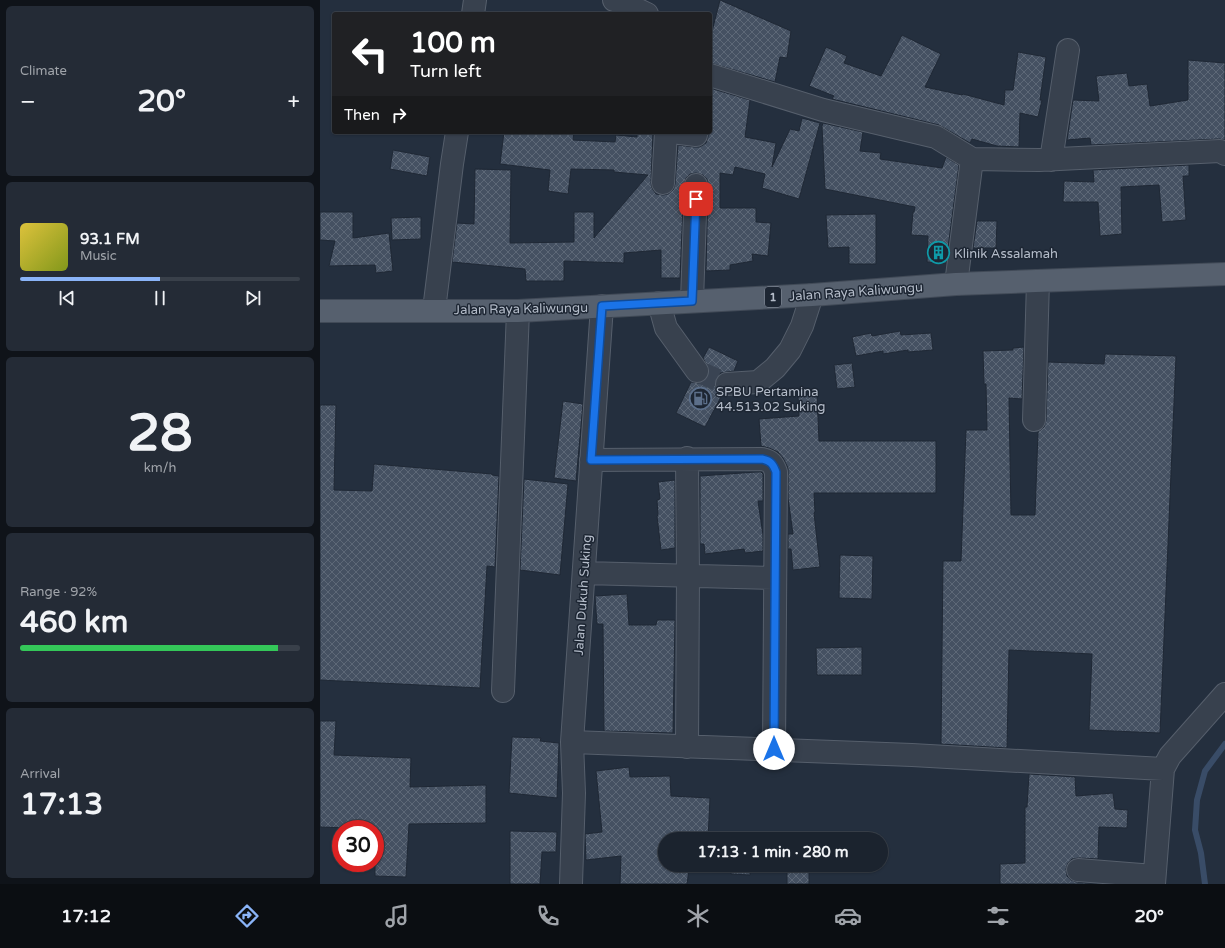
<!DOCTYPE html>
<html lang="en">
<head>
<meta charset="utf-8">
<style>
	:root { --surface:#1b232e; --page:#242b36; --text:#f1f3f6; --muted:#a0a4aa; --line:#39404a; --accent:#8ab4f8 }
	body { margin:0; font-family:"Varela Round",sans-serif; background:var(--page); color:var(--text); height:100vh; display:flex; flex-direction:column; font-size:15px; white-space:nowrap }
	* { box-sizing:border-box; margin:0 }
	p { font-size:13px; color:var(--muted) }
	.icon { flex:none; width:22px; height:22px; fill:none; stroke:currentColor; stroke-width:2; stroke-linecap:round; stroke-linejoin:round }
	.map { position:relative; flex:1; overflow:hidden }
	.panel { display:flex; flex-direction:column; gap:6px; padding:6px; background:#0f1319; width:320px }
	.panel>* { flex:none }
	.banner { position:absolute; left:12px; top:12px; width:380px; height:122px; border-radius:4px; box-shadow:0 1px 3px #0004,0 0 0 1px var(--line); background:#202124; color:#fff; overflow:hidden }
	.speed { position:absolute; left:12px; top:820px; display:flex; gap:8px; font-size:20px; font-weight:700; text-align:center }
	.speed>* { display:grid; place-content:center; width:52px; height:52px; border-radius:50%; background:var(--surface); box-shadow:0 1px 3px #0004,0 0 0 1px var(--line); line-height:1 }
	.speed .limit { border:6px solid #d22; background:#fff; color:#111 }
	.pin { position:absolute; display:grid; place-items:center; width:34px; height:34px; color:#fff; margin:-17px; border-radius:8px; box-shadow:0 2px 6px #0006 }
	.me { position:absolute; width:44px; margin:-22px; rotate:0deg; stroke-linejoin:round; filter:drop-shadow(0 0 3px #0008) }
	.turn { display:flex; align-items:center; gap:14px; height:84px; padding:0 12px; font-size:18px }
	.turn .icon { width:52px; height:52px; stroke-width:2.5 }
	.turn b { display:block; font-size:28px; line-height:34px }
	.then { display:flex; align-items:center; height:38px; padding:0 12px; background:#0003; gap:8px; font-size:15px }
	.big { font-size:30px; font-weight:700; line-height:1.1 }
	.panel .widget { flex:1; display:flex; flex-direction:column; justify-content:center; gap:6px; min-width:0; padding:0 14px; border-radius:6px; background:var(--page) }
	.panel .dial { align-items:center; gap:0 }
	.dial b { font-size:52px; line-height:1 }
	.song { display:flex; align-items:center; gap:12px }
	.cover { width:48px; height:48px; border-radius:6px; background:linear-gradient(135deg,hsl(50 70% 55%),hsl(70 70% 35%)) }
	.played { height:4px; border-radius:2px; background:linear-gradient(90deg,var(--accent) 50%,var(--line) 50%) }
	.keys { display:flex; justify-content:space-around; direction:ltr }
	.heat { display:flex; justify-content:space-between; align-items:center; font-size:22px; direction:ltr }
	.charge { height:6px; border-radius:3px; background:linear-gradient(90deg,#34c759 92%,var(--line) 0) }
	.trip { position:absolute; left:338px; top:832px; width:230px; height:40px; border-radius:20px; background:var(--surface); box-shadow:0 1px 3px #0004,0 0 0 1px var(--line); font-weight:700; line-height:40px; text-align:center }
	.menu { display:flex; height:64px; justify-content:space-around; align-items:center; background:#0b0e12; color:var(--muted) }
	.menu .icon { width:28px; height:28px }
	.menu .on { color:var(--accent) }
	.menu b { font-size:18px; color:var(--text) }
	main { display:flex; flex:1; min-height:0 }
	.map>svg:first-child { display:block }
</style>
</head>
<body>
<main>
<section class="panel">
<div class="widget"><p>Climate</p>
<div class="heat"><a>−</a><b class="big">20°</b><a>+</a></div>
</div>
<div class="widget">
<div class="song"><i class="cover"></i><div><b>93.1 FM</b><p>Music</p></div></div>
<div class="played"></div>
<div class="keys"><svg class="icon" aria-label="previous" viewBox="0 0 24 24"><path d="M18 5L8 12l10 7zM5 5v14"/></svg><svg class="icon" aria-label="pause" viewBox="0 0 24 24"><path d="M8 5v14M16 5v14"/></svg><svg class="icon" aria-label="next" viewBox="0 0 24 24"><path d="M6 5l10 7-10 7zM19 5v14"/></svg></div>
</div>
<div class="widget dial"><b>28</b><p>km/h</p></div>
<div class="widget"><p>Range · 92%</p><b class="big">460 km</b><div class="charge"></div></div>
<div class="widget"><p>Arrival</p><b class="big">17:13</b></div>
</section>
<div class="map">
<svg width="905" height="884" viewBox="0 0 905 884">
	<defs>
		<pattern id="building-cross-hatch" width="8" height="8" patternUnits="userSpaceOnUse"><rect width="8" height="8" fill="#455162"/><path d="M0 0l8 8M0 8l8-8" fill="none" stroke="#5d6877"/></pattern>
	</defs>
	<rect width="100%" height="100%" fill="#242f3e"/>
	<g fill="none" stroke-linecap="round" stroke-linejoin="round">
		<path stroke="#394c67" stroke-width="6" d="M885 884 881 853 875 830 877 800 885 771 905 744"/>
	</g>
	<path fill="url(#building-cross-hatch)" stroke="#1f2835" d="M400 0 471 31 467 58 460 57 455 82 390 63V39Z
		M582 35 621 54 605 87 642 95 643 94 684 105 685 90H693L698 52 726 57 720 100H722L718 117 700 113 699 147 677 146 652 139 650 143 619 125 512 99 514 96 489 86 506 47 527 56 524 63 561 76Z
		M868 60 905 63V140L899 139 771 145 770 138 747 140 753 100 779 101 776 76 807 73 809 86 827 84 830 106 868 100Z
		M390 88 430 100 425 137 456 143 452 167 470 129 479 131 482 118 500 123 479 199 442 188 445 174 415 167 413 175 400 173V208H436V222L451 223 448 256 432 254 433 261 410 265V270L386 271 388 185 387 179 383 175 376 173 370 174 366 178 364 185 360 278H341V250L304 253V263L244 261V281H206L205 269 132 262 137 223 154 224 155 169 191 170 190 243 254 242V212H274V238L328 175 294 172V170L251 169 248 194 228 191 230 170 180 164 184 132H254L253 140 295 142 296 135 317 137V132H333L331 182 332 188 336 194 343 195 348 194 353 190 355 184 358 145 374 147H380L386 143 388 137V132H390Z
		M503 123 543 132 540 151 561 153 560 159 622 168 626 157 639 165 626 263 607 262 608 236 591 235 593 212H594L595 207 505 189 502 126Z
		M73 150 110 157 107 176 70 169Z
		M869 165V176H863L866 220 842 222 839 185 801 187 802 234 780 236 778 202H743L744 181 774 182 773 170Z
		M0 212H33V238L69 233 73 271 56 273 55 265 9 266 15 241 0 240Z
		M556 214V264H529V247L508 248 506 215Z
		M101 217V239L72 240 71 218Z
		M657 221H677L676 248H653Z
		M580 331 581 335 611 333 613 350 588 352V350L563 354V351L536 356 532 337 551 333 552 336Z
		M389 347 418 361 414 371 400 373 396 378 395 385 397 391 402 395 385 427 356 413 371 382 379 383 384 381 388 376 389 369 383 358Z
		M704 347 702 399 689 398 691 515H715L718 432 724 427 726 420 728 362 784 364 785 354 856 356 840 733 769 730 772 654 689 650 687 748 621 744 623 561H641L646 430H667L666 384H664L663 351 693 350V348Z
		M532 363 535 387 517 389 514 365Z
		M497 394 499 441H616V493H494L495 512 494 513 500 567 473 570 471 549H468V534H473L468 498V468L463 458 458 452 449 448 441 446 439 419 479 416 478 395Z
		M243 401 263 404 256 481 234 478Z
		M0 405H16L14 490 52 491 54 464 172 474V475L179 476 175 567 167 566 160 688 0 680Z
		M436 472H441L443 474V501H438L443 535V551L425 553 424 549 385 554 384 544H380V476Z
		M204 479 248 484 240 575 200 570Z
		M355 480V548L341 550 337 516 338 515 337 500 340 499 338 482Z
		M520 555 553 556 552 599 519 598Z
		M307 594 309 625H336L337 620H355L353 733 284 731 283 624H277L275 596Z
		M542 647V675H497L496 648Z
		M0 721H16L14 755 91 758 90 787 166 785V823L89 824 86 877 55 876V829L0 827Z
		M192 737 221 738 220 741 239 743 237 798 189 793Z
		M309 767 310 777 350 776 351 796 390 798 388 839H345V865H348V868L369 870 367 884H300L301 856 266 860 265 834 282 832 276 771Z
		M709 774 755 777 756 796 793 793 795 809 808 810 807 828 779 827 778 859 759 858 752 859 748 863 746 869 747 876 751 880 757 882 777 884H680V864L705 863V807H707Z
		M190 831 237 832 236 852H222L220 884H190Z
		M411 865H430V875L411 874Z
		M467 865H489V884H467Z"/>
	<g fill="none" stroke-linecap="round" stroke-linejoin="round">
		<path stroke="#3a4453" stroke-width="22" stroke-dasharray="22 11" stroke-linecap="butt" d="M377 371 407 384"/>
		<defs>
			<path id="minor" d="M294 0 308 5 327 14
				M153 14 155 0
				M390 75 503 110 616 137 652 159 719 160 900 151 905 154
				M352 132 376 135
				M731 160 748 50
				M343 183 346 132
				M636 284 652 159
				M372 301 376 185
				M339 303 346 328 377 371
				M114 310 132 164 137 132
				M407 384 438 382 455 368 470 350 482 326 492 295
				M714 420 718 281
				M367 458 368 576 367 747
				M271 460 442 459C451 461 453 464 456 472L454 749
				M264 573 455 578
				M183 691 198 311
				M252 742 592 755 843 769
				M758 870 834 876
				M251 884 254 793 252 742 282 306
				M834 884 843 769 850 756 905 694"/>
			<path id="major" d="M0 311H198L492 295 636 284 905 274"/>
		</defs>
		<use href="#minor" stroke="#565f6c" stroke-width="24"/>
		<use href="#major" stroke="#414a57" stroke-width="24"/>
		<use href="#minor" stroke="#38414e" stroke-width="22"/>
		<use href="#major" stroke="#56606e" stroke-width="22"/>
	</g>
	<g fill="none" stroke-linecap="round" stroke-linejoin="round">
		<defs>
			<path id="route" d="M376 199 372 301 282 306 271 460 442 459C451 461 453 464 456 472L454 749"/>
		</defs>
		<use href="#route" stroke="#114b97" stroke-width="10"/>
		<use href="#route" stroke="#1a73e8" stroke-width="7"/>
	</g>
	<defs>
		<symbol id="building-ring" viewBox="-11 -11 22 22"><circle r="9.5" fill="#1d2633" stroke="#0f9aa8" stroke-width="1.5"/><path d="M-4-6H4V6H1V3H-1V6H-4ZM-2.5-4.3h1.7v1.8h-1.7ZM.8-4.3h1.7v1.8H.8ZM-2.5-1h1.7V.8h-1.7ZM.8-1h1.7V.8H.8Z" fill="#0f9aa8"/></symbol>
		<symbol id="fuel-ring" viewBox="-11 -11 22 22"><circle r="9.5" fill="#1d2633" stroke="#5c6f8a" stroke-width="1.5"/><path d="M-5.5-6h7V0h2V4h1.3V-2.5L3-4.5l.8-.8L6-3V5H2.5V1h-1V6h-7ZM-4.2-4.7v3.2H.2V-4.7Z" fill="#5c6f8a"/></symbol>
	</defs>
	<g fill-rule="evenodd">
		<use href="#building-ring" x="606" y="240" width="25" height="25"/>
		<use href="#fuel-ring" x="368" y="386" width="25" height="25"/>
	</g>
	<g text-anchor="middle" stroke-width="3" stroke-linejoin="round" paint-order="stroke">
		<rect fill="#1d2633" stroke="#878f9c" stroke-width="1" x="445" y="287" width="16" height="20" rx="3"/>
		<g font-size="12" font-weight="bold" fill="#b4bcc9">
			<text x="453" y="301">1</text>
		</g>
		<g font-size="13" fill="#b4bcc9" stroke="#1d2633" text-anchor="start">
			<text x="634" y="258">Klinik Assalamah</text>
			<text x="396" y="396">SPBU Pertamina<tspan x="396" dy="15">44.513.02 Suking</tspan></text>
		</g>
		<g font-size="13" fill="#b4bcc9" stroke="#1d2633">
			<text transform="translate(536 291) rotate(-4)" y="5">Jalan Raya Kaliwungu</text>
			<text transform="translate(201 308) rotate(-1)" y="5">Jalan Raya Kaliwungu</text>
			<text transform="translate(262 595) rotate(-86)" y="5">Jalan Dukuh Suking</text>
		</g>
	</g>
</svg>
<div class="speed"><div class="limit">30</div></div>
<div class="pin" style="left:376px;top:199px;background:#d93025"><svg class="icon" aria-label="arrive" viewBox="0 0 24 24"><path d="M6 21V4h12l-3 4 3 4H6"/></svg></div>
<svg class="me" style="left:454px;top:749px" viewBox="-20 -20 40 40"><circle r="19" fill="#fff"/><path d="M0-13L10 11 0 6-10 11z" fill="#1a73e8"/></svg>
<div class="trip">17:13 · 1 min · 280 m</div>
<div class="banner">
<div class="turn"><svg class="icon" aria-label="left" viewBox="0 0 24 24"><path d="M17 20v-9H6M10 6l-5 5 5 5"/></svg><div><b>100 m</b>Turn left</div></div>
<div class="then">Then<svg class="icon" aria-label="right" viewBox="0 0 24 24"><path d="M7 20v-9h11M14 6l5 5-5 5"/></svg></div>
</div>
</div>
</main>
<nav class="menu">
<b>17:12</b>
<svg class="icon on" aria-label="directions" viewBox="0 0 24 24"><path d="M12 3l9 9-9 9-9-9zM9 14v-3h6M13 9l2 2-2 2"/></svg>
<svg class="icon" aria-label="music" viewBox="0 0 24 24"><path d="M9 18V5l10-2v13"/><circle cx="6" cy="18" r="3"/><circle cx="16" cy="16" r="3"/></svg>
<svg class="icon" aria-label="phone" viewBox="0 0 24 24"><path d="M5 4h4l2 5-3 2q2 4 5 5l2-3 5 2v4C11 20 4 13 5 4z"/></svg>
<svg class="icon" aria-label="climate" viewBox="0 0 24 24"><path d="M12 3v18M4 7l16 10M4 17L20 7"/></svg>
<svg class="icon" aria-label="car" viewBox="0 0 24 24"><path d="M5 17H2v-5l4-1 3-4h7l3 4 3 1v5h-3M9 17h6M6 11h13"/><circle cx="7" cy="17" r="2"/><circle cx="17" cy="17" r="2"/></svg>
<svg class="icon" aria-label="filters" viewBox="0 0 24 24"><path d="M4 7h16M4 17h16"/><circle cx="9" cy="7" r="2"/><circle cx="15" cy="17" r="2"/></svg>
<b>20°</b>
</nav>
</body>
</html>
